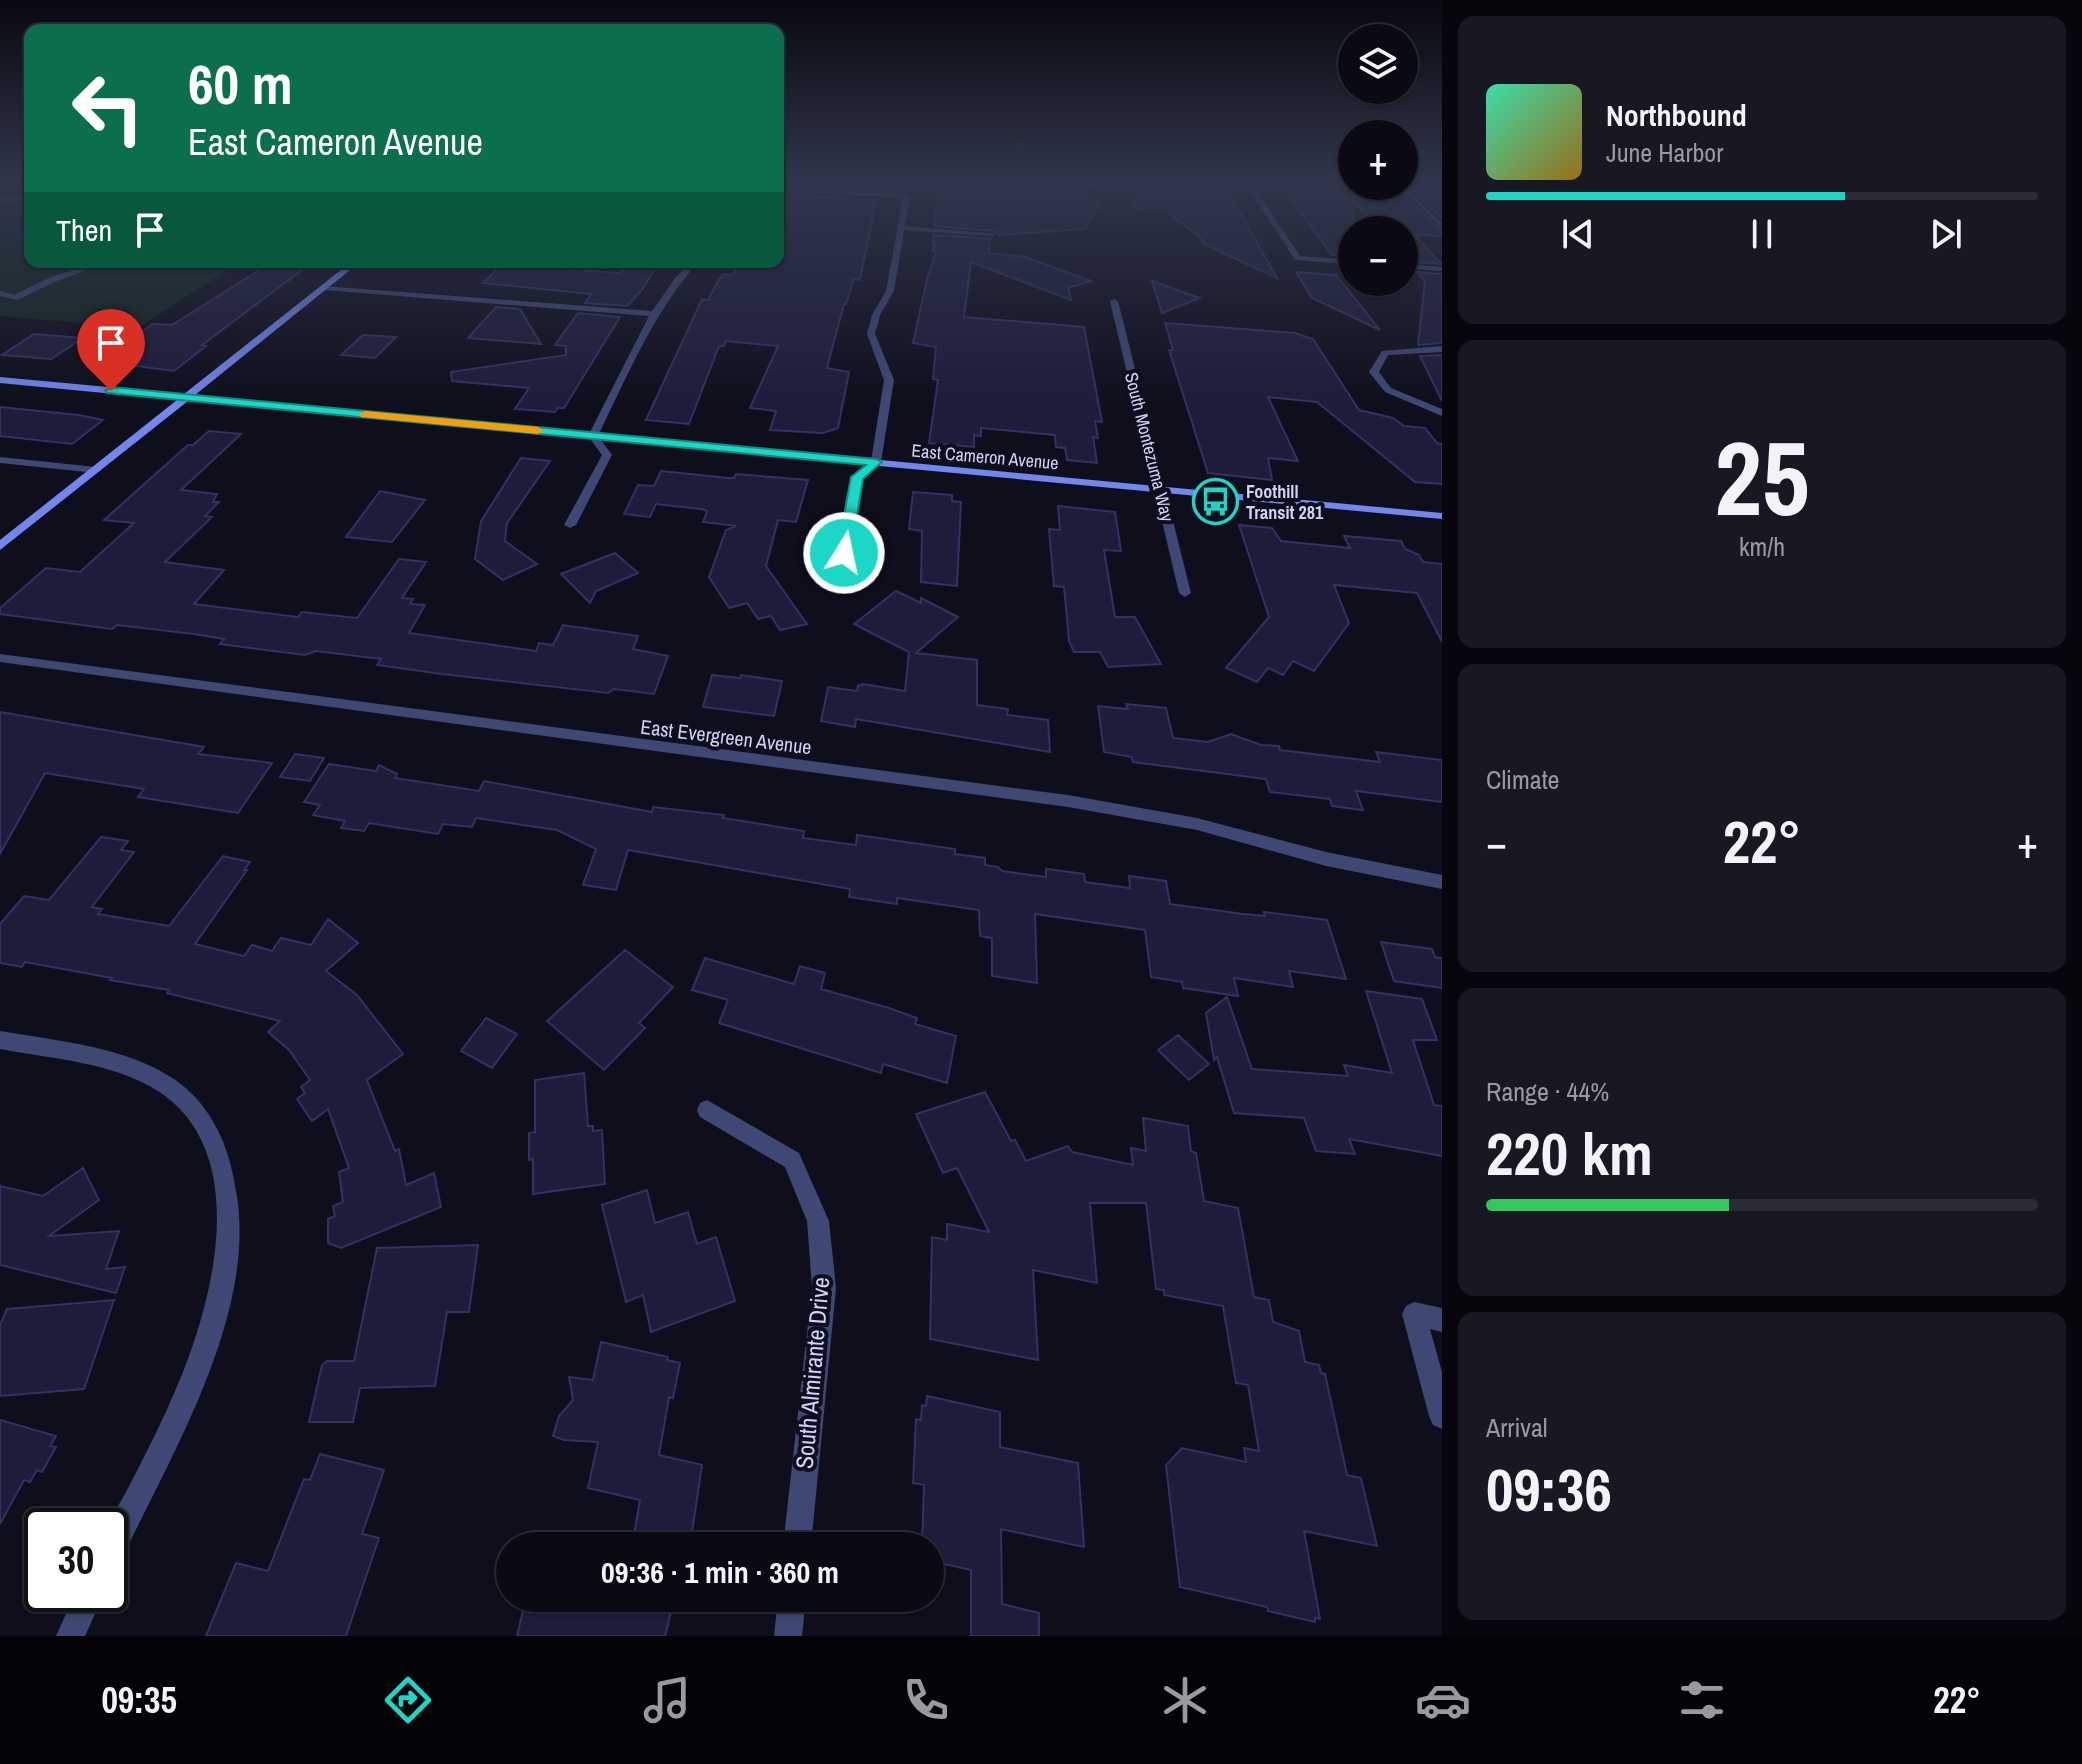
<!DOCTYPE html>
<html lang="en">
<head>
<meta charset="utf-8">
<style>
	:root { --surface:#0a0a15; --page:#181822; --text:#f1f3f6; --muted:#999aa0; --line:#2a2b34; --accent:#1cd7c6 }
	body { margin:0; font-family:"Archivo Narrow",sans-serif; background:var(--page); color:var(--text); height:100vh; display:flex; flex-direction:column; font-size:30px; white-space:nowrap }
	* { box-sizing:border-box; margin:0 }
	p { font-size:26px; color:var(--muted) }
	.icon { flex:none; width:44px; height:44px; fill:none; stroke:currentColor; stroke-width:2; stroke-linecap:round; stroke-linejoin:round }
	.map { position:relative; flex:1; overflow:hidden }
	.details { display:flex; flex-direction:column; gap:16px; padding:16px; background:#06060c; width:640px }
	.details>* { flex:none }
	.guide { position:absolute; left:24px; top:24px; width:760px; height:244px; border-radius:16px; box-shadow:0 2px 6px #0004,0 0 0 2px var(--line); background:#0b6e4f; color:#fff; overflow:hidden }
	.buttons { position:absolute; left:1338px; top:24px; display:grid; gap:16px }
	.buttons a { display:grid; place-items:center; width:80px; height:80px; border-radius:50%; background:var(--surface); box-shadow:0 2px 6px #0004,0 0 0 2px var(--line); font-size:40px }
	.speed { position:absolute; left:24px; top:1508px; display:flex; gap:16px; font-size:40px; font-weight:700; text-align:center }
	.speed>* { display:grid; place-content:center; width:104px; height:104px; border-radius:50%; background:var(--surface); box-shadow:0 2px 6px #0004,0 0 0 2px var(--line); line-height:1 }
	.speed .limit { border:4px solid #111; border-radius:12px; background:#fff; color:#111 }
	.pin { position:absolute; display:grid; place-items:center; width:68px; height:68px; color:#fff; margin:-82px -34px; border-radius:50% 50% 50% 0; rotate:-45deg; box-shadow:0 0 8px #0007 }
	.pin .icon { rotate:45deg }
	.me { position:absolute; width:88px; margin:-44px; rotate:10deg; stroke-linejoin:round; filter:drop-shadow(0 0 6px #0008) }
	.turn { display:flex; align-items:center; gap:28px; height:168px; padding:0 32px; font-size:36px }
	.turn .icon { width:104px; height:104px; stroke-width:2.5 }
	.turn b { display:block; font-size:56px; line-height:68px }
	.then { display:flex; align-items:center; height:76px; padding:0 32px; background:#0003; gap:16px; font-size:30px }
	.big { font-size:60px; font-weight:700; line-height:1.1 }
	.details .tile { flex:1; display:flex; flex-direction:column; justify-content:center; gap:12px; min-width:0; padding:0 28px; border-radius:16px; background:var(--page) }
	.details .dial { align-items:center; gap:0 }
	.dial b { font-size:104px; line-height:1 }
	.song { display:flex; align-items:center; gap:24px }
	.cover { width:96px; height:96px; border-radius:12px; background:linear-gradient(135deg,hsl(160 70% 55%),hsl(40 70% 35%)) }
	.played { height:8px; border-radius:4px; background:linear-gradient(90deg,var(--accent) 65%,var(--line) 65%) }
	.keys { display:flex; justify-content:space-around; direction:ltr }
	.heat { display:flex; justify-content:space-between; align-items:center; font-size:44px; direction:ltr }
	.charge { height:12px; border-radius:6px; background:linear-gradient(90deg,#34c759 44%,var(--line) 0) }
	.trip { position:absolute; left:496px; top:1532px; width:448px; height:80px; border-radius:40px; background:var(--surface); box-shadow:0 2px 6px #0004,0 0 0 2px var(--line); font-weight:700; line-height:80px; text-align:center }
	.tab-bar { display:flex; height:128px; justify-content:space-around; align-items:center; background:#040408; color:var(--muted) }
	.tab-bar .icon { width:56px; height:56px }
	.tab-bar .current { color:var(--accent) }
	.tab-bar b { font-size:36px; color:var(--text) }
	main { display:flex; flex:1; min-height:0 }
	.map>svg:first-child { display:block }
</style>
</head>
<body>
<main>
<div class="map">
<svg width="1442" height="1636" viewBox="0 0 1442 1636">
	<rect width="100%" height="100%" fill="#0e0e1c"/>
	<path fill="#122520" d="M0 178H30V262H240L138 328 0 316Z"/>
	<path fill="#0e2334" d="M30 221V250L10 248 11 239 0 235V227Z"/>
	<path fill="#1d1c3a" stroke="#323163" stroke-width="2" d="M778 178H881L879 189 778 184Z
		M939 178H1048L1101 202 1085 229 999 235 996 231 935 226Z
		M1276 178H1352V186H1396L1442 232V236L1414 235 1441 264 1407 261 1404 258V228L1376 226 1352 199V257L1332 255Z
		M1125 179 1223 182 1277 278 1204 244 1199 236 1163 210 1137 209Z
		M1409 186H1442V219Z
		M778 194 876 200 860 280 854 279 846 304H844L827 368 849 372 838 428 823 433 770 430 776 411 750 408 778 346 725 341 724 346H719L689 424 646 420 702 299 708 300 720 278 723 274 733 275 739 262H778Z
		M934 235 990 239 989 253 1025 257 1091 281 1068 288 1071 300 971 262 964 317 1084 327 1102 422 1095 421 1098 438 1093 437 1097 463 1067 460 1065 448 1056 447 1055 435 981 428V436L974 435V447L929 443 938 380 933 379 936 347 913 343 927 279 936 252 932 251 936 244H933Z
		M272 262 310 264 202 345 206 346 174 371 92 360 132 333H139L153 324 172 325Z
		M504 262H551L545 268 619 273 632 262H659L642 290 627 306 585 303 591 294 483 283Z
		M1296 272 1336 275 1380 330 1312 298Z
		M1417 272 1442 274V343L1418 345 1425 281Z
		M1152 281 1200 298 1162 313Z
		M496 307 520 309 541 344 468 338Z
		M578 313 620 317 564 408H558L555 412 515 409 529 388 452 381 451 372 566 355V346L555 345Z
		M1165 323 1295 333 1313 339 1359 410 1393 418 1404 426 1425 428 1437 443 1442 444V484L1415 482 1317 402 1268 397 1298 461 1268 458 1272 480 1208 473 1169 350H1173Z
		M34 334 83 338 51 359 2 355Z
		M363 335 396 337 375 358 341 355Z
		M1442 355V401L1420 356Z
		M0 407 79 415 103 420 72 444 0 436Z
		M209 431 241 434 181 490 217 494 213 502H219L205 516 212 517 165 562 224 570 194 604 298 617 302 612 357 618 399 559 426 562 402 598 413 599 410 604 425 605 409 633 536 651 539 643 553 645 563 625 638 636 633 649 668 656 654 694 614 689 608 693 442 674 377 665 381 659 316 651 305 655 220 644 224 639 194 634 117 625 112 629 0 614V608L46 568 80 572 134 523 104 520 188 445H193Z
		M521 458 550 461 507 523 505 541 537 564 503 580 475 559 481 521Z
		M661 471 728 478H734L736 474 808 480 796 522 778 520 766 566 807 624 780 630 771 616 758 619 747 603 729 608 709 577 726 530 736 526 703 522 707 511 701 509 656 504 650 517 624 514 638 485 654 486Z
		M380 491 425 500 392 542 346 537Z
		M913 492 952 495V501L961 502 957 586 921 582 922 531 909 529Z
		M1058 506 1115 512 1121 551 1104 550 1115 617H1135L1161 664 1108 667 1100 652H1074L1069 641 1064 587 1054 586 1049 529 1060 530Z
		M1239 525 1272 528 1281 541 1350 548 1344 536 1401 541 1405 549 1419 555 1423 562 1442 564V642L1417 593 1334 585 1349 623 1314 671 1293 661 1283 675 1268 668 1257 682 1226 668 1269 617Z
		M615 553 638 573 596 591 590 603 561 574Z
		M896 591 921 603V598L958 617 916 653 977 660V705L1008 709 1007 715 1048 720 1050 752 856 719 855 727 821 721 828 687 857 691 858 686 863 684 905 691 909 652 854 624Z
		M712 675 740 678 741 675 782 681 774 716 703 707Z
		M1126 704 1166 708 1173 738 1208 742 1231 734 1261 745 1279 746 1280 750 1380 762 1376 752 1442 760V802L1356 791 1363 810 1332 806 1330 799 1270 792 1266 779 1133 762 1132 757 1104 752 1098 706 1128 709Z
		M0 712 204 747 198 754 272 763 238 813 138 797 144 789 45 773 0 854Z
		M295 754 324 758 310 781 280 777Z
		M329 764 376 771 379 765 397 774 395 778 479 791 484 781 652 812 653 807 724 815 723 818 804 831 803 838 856 845 857 835 955 849V854L985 858V865L998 867 1002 871 1046 877V869L1084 874 1085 882 1130 888 1129 876 1166 881 1170 904 1243 914 1265 916 1264 912 1327 920 1346 979 1289 971 1293 987 1234 978 1238 996 1183 988 1182 982 1151 977 1145 930 1035 914 1037 983 992 976V938L980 936 979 910 897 898V904L849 897 850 889 628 850 616 890 583 885 596 849 557 830 476 818 472 827 443 824 438 834 369 823 364 831 341 828 345 821 313 815 320 805 304 802Z
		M101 837 128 841 121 850 134 852 92 907 102 909 98 914 169 926 223 856 250 862 244 870H247L195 944 244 956 252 945 272 951 281 938 311 945 328 919 358 943 326 971 357 995 403 1054 367 1080 395 1151 399 1149 406 1185 434 1173 441 1207 341 1248 328 1243V1219L335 1216 333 1206 343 1202 339 1172 349 1168 328 1109 312 1121 297 1099 305 1093 301 1087 310 1080 289 1050 268 1032 280 1021 167 993 169 990 110 980 112 978 25 962 22 967 0 963V924L24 896 49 900Z
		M1381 942 1432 949 1435 957 1442 958V988L1394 981Z
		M625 950 673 987 639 1023 645 1028 604 1070 547 1021Z
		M705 958 794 984 800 966 825 973 821 989 889 1008 917 1018 915 1024 956 1036 947 1083 883 1064 881 1073 719 1023 728 1000 692 990Z
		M1366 991 1422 999 1437 1040H1413L1434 1105 1442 1106V1156L1349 1139 1355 1154 1316 1151 1304 1118 1234 1113 1217 1057 1214 1060 1206 1013 1227 997 1252 1069 1348 1076 1344 1065 1392 1073Z
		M486 1018 517 1034 492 1068 461 1051Z
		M1178 1035 1209 1064 1189 1080 1158 1050Z
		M584 1073 588 1126H593V1131L602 1130 605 1184 533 1194V1159L529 1160V1133L535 1132V1080Z
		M985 1092 1011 1141 1015 1140 1026 1161 1068 1146 1072 1152 1133 1165 1131 1148 1146 1151 1143 1118 1188 1126 1191 1151 1196 1153 1204 1201 1238 1208 1254 1297 1269 1300 1273 1322 1299 1331 1305 1362 1319 1365 1321 1373 1325 1374 1347 1475 1361 1478 1377 1546 1304 1531 1320 1619 1315 1618V1622L1268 1611 1267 1607 1180 1587 1166 1465 1182 1448 1246 1462 1244 1448 1259 1451 1248 1385 1236 1383 1223 1306 1164 1295V1290L1156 1289 1146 1203H1090L1097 1283 1033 1270 1038 1360 930 1339 932 1237 947 1240V1224L989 1232 957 1168 943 1173 916 1114Z
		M83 1168 99 1200 49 1236 119 1231 106 1269 125 1267 116 1293 0 1265V1186L43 1196Z
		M647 1190 655 1223 688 1212 697 1244 716 1237 735 1301 651 1332 643 1295 626 1302 602 1205Z
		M478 1245 469 1312H447L435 1386 360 1388 353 1422H309L322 1365 327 1361H354L377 1248Z
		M114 1300 84 1389 0 1396V1325L7 1309Z
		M601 1342 668 1357 667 1360 680 1363 673 1398 669 1397 659 1455 702 1465 691 1539 671 1534 669 1546H632L640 1500 588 1488 598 1442 564 1440 553 1436 559 1416 573 1400 569 1377 593 1380Z
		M927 1396 1000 1412V1447L1078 1463 1084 1547 1001 1529 1002 1604 1039 1613V1636H971V1570L930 1561V1546H922L924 1485 913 1483 916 1419 921 1420 922 1405 926 1406Z
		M0 1420 56 1436 50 1446 56 1447 42 1472 37 1470 30 1482 24 1480 0 1524Z
		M320 1454 384 1470 362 1534 379 1538 346 1636H206L236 1563 268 1571 304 1479 310 1480Z
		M526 1598H671L673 1604 665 1636H517Z"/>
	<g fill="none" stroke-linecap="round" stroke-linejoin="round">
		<path fill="#3f4775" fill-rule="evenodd" d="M0 197H30V201H0Z
			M97 262H108L57 281 17 300 0 296V291L14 295 51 277Z
			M0 457 96 467 101 470 96 473 0 463Z"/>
		<path fill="#3f4775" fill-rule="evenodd" d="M1085 178H1092L1100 187 1095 188Z
			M1242 178H1248L1300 256 1352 260V264L1295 260Z
			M1404 185 1442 223V229L1399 186Z
			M778 187 907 194 910 196 905 226 996 234 992 236 904 230 894 291 880 315 875 334 894 380 881 462 862 478 850 553 844 557 838 553 852 477 871 461 884 380 867 334 872 315 886 291 903 198 778 191Z
			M690 262H698C653 314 628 374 598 436L612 455 576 525 570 528 564 525 602 455 588 436 649 316 324 290 320 288 324 286 652 311 676 277Z
			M1404 264 1442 267V271L1404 268Z
			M1114 299 1118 301 1191 593 1185 597 1179 593 1110 301Z
			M1442 346V352L1388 355 1379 372 1391 388 1442 409V416L1385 392 1369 372 1382 351Z
			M0 654 1068 795 1197 818 1326 852 1442 875V889L1326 866 1197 830 1068 807 0 662Z
			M0 1031C58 1041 124 1046 174 1079 208 1102 227 1140 234 1180 236 1192 239 1204 239 1216 247 1330 168 1462 120 1562L110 1566C110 1553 107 1534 109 1525 112 1514 121 1502 126 1492 141 1463 156 1434 169 1405 209 1318 258 1156 158 1091 112 1062 52 1059 0 1049Z
			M707 1100 799 1153 829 1221 836 1288 811 1546H783L812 1288 807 1221 785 1167 700 1117 697 1110 700 1103Z
			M1414 1302 1442 1308V1332L1430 1329 1442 1372V1429L1433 1425 1429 1416 1402 1314 1406 1306Z
			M75 1594H104L85 1636H56Z
			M778 1598H806L802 1636H774Z"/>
		<path fill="#7286ed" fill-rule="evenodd" d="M351 262H360L195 395 1442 513V519L188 401 0 550V540L177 400 0 383V377L184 394Z"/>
	</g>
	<linearGradient id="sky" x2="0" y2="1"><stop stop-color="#08080f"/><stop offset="0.44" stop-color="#30364b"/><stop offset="1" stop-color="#30364b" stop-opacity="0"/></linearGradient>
	<rect width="1442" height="407" fill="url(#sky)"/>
	<path fill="#1cd7c6" stroke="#128c81" stroke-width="2" d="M111 387 876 459 882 462 863 479 851 553 844 557 837 553 851 477 866 465 107 393 105 391Z"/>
	<path fill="#f59e0b" d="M365 411 538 427 544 431 538 434 361 417 359 414Z"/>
	<defs>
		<symbol id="bus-ring" viewBox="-11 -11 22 22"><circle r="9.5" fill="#0e0e1c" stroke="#1cd7c6" stroke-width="1.5"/><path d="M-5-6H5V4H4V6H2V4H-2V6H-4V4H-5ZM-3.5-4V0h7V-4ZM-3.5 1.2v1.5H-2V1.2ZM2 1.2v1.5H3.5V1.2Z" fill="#1cd7c6"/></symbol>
	</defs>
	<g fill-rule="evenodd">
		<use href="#bus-ring" x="1190" y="476" width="51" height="51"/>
	</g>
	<g text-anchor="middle" stroke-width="8" stroke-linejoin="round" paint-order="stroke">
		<g font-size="18" fill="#cfd2f9" stroke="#0e0e1c">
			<text transform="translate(1149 447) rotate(76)" y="6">South Montezuma Way</text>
			<text transform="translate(985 457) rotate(5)" y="6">East Cameron Avenue</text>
		</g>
		<g font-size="18" font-weight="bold" fill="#cfd2f9" stroke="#0e0e1c" text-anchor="start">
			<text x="1246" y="498">Foothill<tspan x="1246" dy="21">Transit 281</tspan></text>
		</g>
		<g font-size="20" fill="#cfd2f9" stroke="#0e0e1c">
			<text transform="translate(726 737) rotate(7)" y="7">East Evergreen Avenue</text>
		</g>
		<g font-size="24" fill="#cfd2f9" stroke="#0e0e1c">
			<text transform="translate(813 1373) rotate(-85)" y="8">South Almirante Drive</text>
		</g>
	</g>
</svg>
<div class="buttons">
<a><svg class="icon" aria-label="layers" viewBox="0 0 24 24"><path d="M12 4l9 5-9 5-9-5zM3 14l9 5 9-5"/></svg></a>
<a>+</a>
<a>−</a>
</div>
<div class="speed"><div class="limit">30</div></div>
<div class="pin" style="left:111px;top:391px;background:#d93025"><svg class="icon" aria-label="arrive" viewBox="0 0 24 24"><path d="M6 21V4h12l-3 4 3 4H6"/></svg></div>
<svg class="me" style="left:844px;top:553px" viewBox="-20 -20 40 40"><circle r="17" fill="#1cd7c6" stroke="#fff" stroke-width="3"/><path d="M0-11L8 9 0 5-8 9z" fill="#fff"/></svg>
<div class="trip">09:36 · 1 min · 360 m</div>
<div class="guide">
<div class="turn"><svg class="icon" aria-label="left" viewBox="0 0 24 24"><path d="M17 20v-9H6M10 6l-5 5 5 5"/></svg><div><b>60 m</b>East Cameron Avenue</div></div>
<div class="then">Then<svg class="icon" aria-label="arrive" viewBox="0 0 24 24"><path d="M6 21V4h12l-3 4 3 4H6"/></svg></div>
</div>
</div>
<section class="details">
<div class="tile">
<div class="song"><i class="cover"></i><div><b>Northbound</b><p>June Harbor</p></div></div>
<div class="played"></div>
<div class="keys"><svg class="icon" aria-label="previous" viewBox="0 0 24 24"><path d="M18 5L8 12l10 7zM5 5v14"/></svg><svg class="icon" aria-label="pause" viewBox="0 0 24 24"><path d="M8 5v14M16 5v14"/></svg><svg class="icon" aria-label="next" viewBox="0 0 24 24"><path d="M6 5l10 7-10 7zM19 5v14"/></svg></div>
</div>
<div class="tile dial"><b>25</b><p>km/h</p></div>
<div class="tile"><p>Climate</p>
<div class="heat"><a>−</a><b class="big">22°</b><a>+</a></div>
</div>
<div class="tile"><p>Range · 44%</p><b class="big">220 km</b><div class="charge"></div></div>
<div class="tile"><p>Arrival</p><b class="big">09:36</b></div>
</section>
</main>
<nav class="tab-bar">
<b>09:35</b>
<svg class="icon current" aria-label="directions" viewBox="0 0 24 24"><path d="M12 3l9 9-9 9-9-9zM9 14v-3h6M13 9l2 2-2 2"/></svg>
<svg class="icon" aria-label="music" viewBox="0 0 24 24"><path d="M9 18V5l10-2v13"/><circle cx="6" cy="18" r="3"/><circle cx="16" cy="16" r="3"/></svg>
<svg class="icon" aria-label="phone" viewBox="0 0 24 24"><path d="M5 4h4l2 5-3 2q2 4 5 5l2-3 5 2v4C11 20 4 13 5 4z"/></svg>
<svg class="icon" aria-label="climate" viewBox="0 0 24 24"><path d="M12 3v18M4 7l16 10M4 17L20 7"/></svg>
<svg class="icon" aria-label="car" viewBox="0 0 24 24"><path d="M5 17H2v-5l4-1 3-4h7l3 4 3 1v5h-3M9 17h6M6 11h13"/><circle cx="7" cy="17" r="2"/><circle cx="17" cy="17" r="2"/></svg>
<svg class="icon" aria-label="filters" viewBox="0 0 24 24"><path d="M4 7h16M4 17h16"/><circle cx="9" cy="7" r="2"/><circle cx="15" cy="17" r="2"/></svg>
<b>22°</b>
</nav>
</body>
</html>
